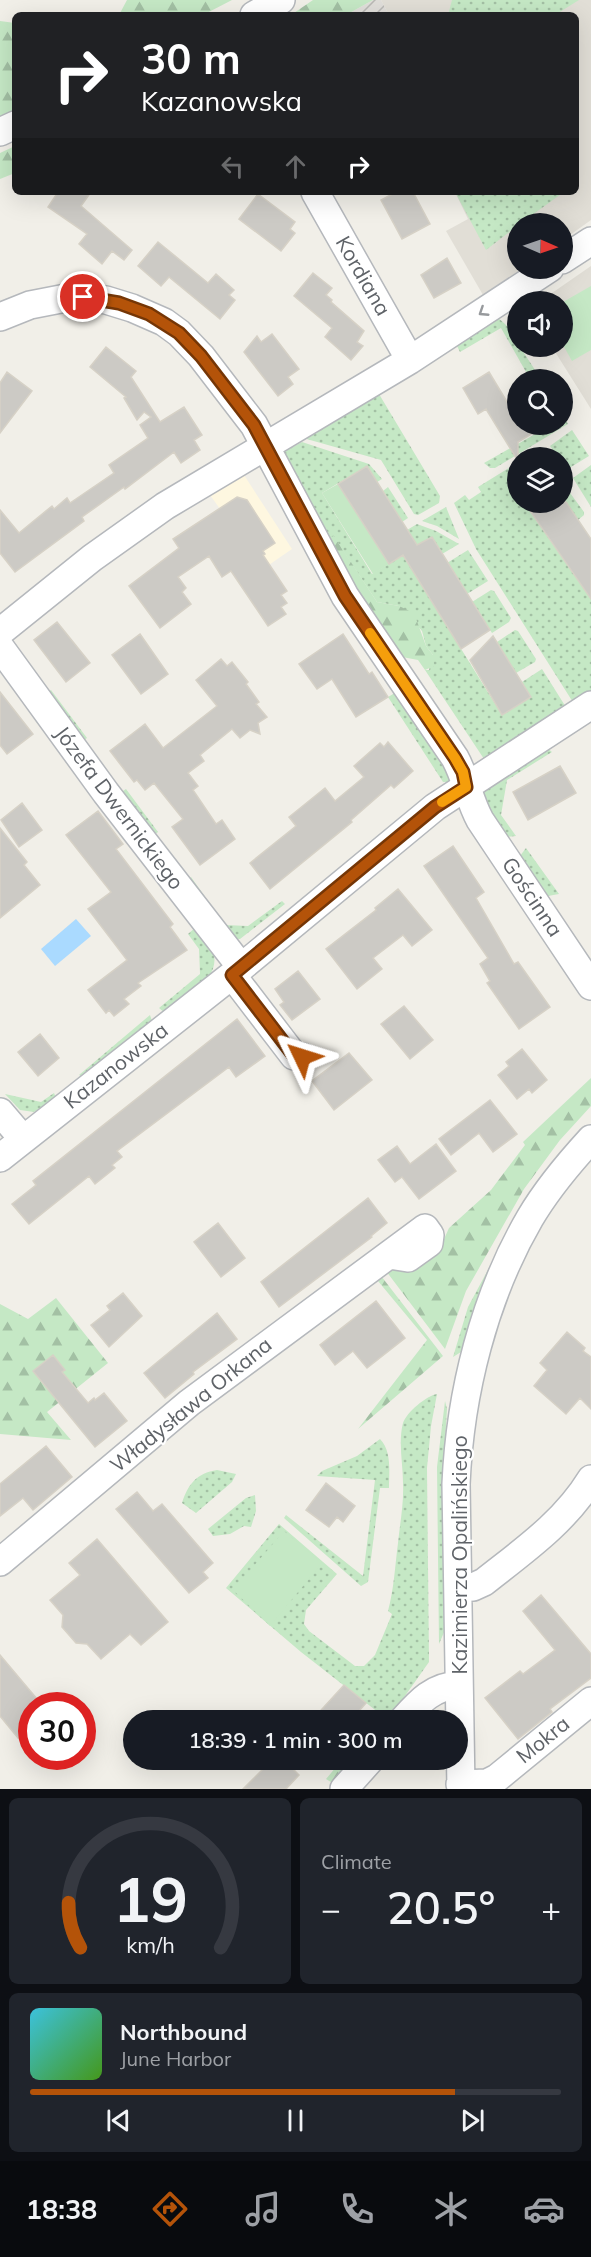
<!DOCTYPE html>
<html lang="en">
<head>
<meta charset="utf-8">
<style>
	:root { --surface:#171b24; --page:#20242c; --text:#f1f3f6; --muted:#9ea1a6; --line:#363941; --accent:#b45309 }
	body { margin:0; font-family:Mulish,sans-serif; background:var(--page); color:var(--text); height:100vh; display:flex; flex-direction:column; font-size:22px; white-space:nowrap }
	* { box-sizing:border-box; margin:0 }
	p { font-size:20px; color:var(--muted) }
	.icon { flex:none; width:33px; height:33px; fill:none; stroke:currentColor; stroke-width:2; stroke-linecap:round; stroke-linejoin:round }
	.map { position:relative; height:1789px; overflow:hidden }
	.drawer { display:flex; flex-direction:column; gap:9px; padding:9px; background:#0d0f14; flex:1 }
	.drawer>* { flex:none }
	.banner { position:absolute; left:12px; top:12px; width:567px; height:183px; border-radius:9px; box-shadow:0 6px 24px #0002; background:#202124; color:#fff; overflow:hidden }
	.needle { width:39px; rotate:92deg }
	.fabs { position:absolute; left:507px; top:213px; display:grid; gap:12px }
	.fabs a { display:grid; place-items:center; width:66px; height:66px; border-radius:50%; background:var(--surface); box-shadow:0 6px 24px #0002; font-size:30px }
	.speed { position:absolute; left:18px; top:1692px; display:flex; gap:12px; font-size:30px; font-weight:700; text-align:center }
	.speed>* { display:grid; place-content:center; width:78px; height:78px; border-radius:50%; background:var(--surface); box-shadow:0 6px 24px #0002; line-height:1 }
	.speed .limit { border:9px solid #d22; background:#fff; color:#111 }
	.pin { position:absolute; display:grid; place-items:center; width:51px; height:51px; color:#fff; margin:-26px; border:3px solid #fff; border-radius:50%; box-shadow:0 2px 6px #0007 }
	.me { position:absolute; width:66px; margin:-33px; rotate:311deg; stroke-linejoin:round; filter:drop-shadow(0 0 4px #0008) }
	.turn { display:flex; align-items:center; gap:21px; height:126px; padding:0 30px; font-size:27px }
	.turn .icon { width:78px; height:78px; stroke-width:2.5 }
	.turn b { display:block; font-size:42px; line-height:51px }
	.lanes { display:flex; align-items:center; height:57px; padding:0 30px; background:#0003; justify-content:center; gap:30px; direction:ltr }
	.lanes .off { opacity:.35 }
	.big { font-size:45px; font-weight:600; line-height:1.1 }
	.drawer .card { flex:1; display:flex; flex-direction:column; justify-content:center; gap:9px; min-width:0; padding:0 21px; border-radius:9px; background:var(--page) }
	.drawer .dial { align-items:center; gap:0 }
	.dial svg { height:156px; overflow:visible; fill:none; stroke:var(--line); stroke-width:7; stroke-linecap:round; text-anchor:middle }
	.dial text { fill:var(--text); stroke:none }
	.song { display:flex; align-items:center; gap:18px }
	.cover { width:72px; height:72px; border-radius:9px; background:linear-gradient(135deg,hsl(190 70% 55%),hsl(100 70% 35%)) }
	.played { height:6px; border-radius:3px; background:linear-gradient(90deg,var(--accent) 80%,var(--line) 80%) }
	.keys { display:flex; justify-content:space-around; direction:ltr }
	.heat { display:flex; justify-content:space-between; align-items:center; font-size:33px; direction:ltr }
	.drawer .tiles { flex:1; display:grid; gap:9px; grid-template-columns:1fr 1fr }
	.card:last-child { grid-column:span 2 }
	.trip { position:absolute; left:123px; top:1710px; width:345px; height:60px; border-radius:30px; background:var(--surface); box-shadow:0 6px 24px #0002; font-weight:600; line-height:60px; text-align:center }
	.tab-bar { display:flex; height:96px; justify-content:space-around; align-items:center; background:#090b0e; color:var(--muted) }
	.tab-bar .icon { width:42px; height:42px }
	.tab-bar .on { color:var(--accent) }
	.tab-bar b { font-size:27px; color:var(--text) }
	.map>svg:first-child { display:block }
</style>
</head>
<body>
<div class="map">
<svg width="591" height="1789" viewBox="0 0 591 1789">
	<defs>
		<pattern id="industrial-furrows" width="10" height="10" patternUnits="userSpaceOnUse" patternTransform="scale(1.5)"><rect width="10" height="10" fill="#e0deda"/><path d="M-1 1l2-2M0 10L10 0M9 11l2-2" fill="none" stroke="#b9b8b5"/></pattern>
		<pattern id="grass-dots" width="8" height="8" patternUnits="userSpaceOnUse" patternTransform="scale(1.5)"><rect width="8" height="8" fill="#c5e8c5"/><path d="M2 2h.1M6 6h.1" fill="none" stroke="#a3c0a4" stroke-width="1.8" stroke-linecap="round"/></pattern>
		<pattern id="forest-firs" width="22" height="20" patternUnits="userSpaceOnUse" patternTransform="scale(1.5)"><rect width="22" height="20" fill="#c5e8c5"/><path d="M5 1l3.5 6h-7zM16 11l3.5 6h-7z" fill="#a3c0a4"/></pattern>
	</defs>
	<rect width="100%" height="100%" fill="#f1efe8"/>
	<path fill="#fef7e0" d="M244 475 292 549 263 569 210 495Z"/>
	<path fill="url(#industrial-furrows)" d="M373 0H381L389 15H346Z"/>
	<path fill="#e1ded6" d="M381 0H591V220L563 240 562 224H518V268L521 269 483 295 446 231 468 219 455 192H576V15H389Z
		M591 266V409L552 347 562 346V302H539Z"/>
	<path fill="url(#grass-dots)" d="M452 0H579L555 15H448Z
		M455 192H564L521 223 518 224 517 226 486 250Z
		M498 318C507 325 517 335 518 346L520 347 541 379H530L501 328 460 352 456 344Z
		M379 394 440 496 439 503 418 515 414 514 381 460 303 438Z
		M563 415 568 424 495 468H490L484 463 551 425 562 424Z
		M572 430 589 456 566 470 563 465 562 458 558 457 550 446Z
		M302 442 369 464 382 479 377 482 367 466 322 493 372 574 403 555 502 715 531 697 522 682 542 669 569 712 486 762 425 670H429L433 655 426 646 422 631 399 606 377 602 334 537 321 540 282 453Z
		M517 463V482L513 485 517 492 518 502 524 503 591 599V697L576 707 476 549 454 503 465 495 469 500 481 492 478 487Z
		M591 465V507L573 478Z
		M565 486 584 512V515L578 520 563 498 562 487Z
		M388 487 408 518 402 522 383 491Z
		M446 507 459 539 437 526 422 521Z
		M417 524 436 531 459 544 442 554 417 545 407 530Z
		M468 550 488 581 467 594 447 563Z
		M491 590 494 591 511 618 509 622 492 633 472 602Z
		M515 630 518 631 536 659 535 662 516 673 497 642Z
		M51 690 87 738 84 740 48 692Z
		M395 693 450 770V782H443L388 697Z
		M546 747 552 752 507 780 501 815 516 836 506 837 484 805 483 792Z
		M126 789 158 832 153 836 120 793Z
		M526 848 559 894 548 896 520 856Z
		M191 877 225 925 248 926 282 901 285 904 240 939H236L187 880Z
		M196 927C202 935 212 945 214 955 219 981 183 999 165 1013L159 1008 200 974 199 949 188 934Z
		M150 1015 152 1021 83 1077 79 1075Z
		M54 1093 56 1098 34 1112 20 1110 5 1094 41 1102Z
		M490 1266 466 1340 461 1352 453 1357 468 1307Z
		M437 1394 431 1426 427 1468 429 1662 388 1720 301 1652 226 1588 279 1524 337 1574 306 1610 304 1624 309 1631 355 1666H364L375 1655 392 1614 388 1611C394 1589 395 1566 398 1543 400 1523 404 1503 403 1483 403 1464 398 1442 403 1423 407 1412 426 1396 437 1394Z
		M445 1401 447 1409 443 1474 445 1630 439 1644 437 1467Z
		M380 1439C392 1451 389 1472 389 1488H380L368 1582 361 1586 284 1518 286 1515 363 1576 375 1480 317 1476 322 1471 357 1456Z
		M217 1470 236 1474 232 1482 196 1513 182 1503C188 1484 197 1473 217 1470Z
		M255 1495 256 1511 251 1527 244 1526 230 1534 213 1536 208 1529 246 1498Z"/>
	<path fill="url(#forest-firs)" d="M127 0H232L203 15H119Z
		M313 0H373L346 15H291Z
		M0 21 15 23V115L0 118Z
		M15 146V173L0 179V153Z
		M334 536 377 602 399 606 414 613 426 646 433 655 434 666 425 670 418 660 397 656 321 540Z
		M591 1078V1106L560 1140 524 1189 466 1291 445 1349 383 1267 440 1248 449 1228 491 1190 525 1145 523 1142Z
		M378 1272 443 1356 358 1429 427 1340 373 1275Z
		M56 1298 108 1363 47 1412 71 1440 0 1434V1304L28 1319Z
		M342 1760H354L334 1784 326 1779Z"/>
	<path fill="#c5e8c5" d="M591 286V350L572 361 563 345V302Z
		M338 484 389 564 373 574 322 493Z
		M284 1531 322 1563 270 1626 233 1590Z"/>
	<path fill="#aadaff" d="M76 919 91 936 55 966 41 949Z"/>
	<path fill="#cccac5" stroke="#d6d1c6" stroke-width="1.5" d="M58 192H91L81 206 132 250 124 260 112 251 102 264 79 244 87 234 48 207Z
		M396 192H413L430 224 402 239 381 200Z
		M258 194 295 222 290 229 295 233 281 251 239 219Z
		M158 242 208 283 216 274 234 290 229 295 235 300 220 319 169 277 161 286 138 266Z
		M447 258 461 283 434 298 421 275Z
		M313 273 332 288 326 295 332 300 331 302 364 331 357 342 363 346 351 360 325 337 332 328 294 296Z
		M272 334 299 369 288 377 293 384 278 396 244 352 257 336 261 342Z
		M106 347 136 371 131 377 160 422 184 407 202 435 194 440 200 450 181 463 174 452 125 489 124 487 82 517 84 521 15 572 0 553V510L19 533 52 506 54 509 67 498 70 503 114 473 109 465 148 438 140 425 151 417 144 412 137 420 124 398 126 397 90 367Z
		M7 372 32 391 0 433V383Z
		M489 372 518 420V424H548L518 442V461L486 409 478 414 463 388Z
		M367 466 417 545 432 537 490 630 461 649 403 555 389 564 338 484Z
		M237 497 247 500 275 543 263 551 265 554 263 555 287 591 281 595 287 603 281 607 286 614 268 626 231 571 222 577 209 556 178 577 186 588 182 592 191 604 160 628 129 586 179 548 173 539Z
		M524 502H566L591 539V599Z
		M57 622 90 663 66 682 34 640Z
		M140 634 168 674 141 694 112 655Z
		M343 634 369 674 372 672 388 697 356 717 332 679 317 689 299 664Z
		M493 636 531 697 502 715 470 660Z
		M221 659 227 666 232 662 248 682 246 684 259 702 256 704 267 717 258 723 260 734 250 730 240 738 232 729 200 755 204 761 188 773 198 786 193 790 216 824 222 820 235 839 200 865 172 827 183 819 154 783 145 790 137 780 134 782 110 751 145 724 163 748 217 706 196 680Z
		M0 692 33 734 7 754 0 745Z
		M388 742 413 771 394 788 391 785 351 820 352 822 270 889 250 863 296 826 289 817 325 788 335 801 364 777 354 766 380 743 384 747Z
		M560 766 576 793 528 820 513 792Z
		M22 803 42 830 19 847 1 820Z
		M98 811 123 844 116 849 173 924 170 927 187 950 138 983 141 986 124 999 129 1004 114 1016 109 1010 106 1013 88 990 127 960 88 909 111 892 66 835Z
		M0 828 27 862 24 865 40 885 0 918Z
		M453 846 484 892 476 898 514 964 518 962 550 1007 519 1029 487 983 490 981 480 964 488 958 424 866Z
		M398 889 432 930 412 946 403 935 373 958 382 969 357 989 326 949 376 910 375 908Z
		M298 971 320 999 292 1020 280 1005 284 1002 275 989Z
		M404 1006 433 1040 410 1059 381 1024Z
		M237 1019 265 1056 236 1077 229 1067 117 1151 122 1157 112 1165 115 1168 95 1184 89 1176 29 1224 12 1204 36 1185 33 1181Z
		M40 1034 59 1058 38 1076 18 1052Z
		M522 1049 547 1080 532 1093 529 1089 517 1099 498 1075 509 1066 506 1062Z
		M349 1053 372 1080 334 1110 312 1081Z
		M490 1100 517 1134 493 1152 479 1133 451 1155 439 1139Z
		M436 1144 456 1171 419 1199 402 1177 395 1182 378 1160 397 1146 410 1164Z
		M368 1198 387 1223 371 1236 372 1237 279 1307 261 1282Z
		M218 1223 245 1258 221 1277 194 1242Z
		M123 1293 142 1316 109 1347 91 1325 110 1310 107 1306Z
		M376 1301 405 1338 367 1368 353 1351 335 1365 320 1345Z
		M217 1313 237 1339 193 1372 194 1374 165 1398 144 1373Z
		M567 1332 585 1348 583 1351 591 1357V1409L580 1398 566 1414 534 1386 547 1370 540 1363Z
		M53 1355 65 1370 62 1372 88 1403 94 1398 95 1400 104 1393 127 1421 95 1447 33 1371Z
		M46 1446 72 1477 33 1510 23 1498 0 1516V1484Z
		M326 1483 355 1506 343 1522 337 1517 329 1527 306 1510Z
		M137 1492 153 1511 162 1504 213 1563 203 1572 208 1578 189 1593 116 1509Z
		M97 1539 168 1622 141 1645 130 1634 101 1659 87 1644 76 1643 62 1627 63 1615 50 1600 80 1575 69 1563Z
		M541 1595 591 1654V1678L550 1709 552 1712 518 1739 485 1698 520 1671 523 1674 555 1650 523 1611Z
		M0 1655 43 1706H32V1726L18 1738 0 1716Z
		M344 1685 366 1703 351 1720H312Z
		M272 1760H284L299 1775 286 1789H243Z"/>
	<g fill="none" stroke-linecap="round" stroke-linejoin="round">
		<defs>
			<path id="minor" d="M254 15 281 0
				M0 132 15 125
				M315 192 410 360
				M562 260 591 241
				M0 317 30 305 66 298 83 297 106 300 132 308 164 322 179 333 201 356 254 425 345 596 455 758C466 778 469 800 480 820L591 986
				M0 632 92 558 165 506 410 360 550 268
				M0 647 106 793 241 967
				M232 975 294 1056 302 1057
				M0 1112 23 1139
				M0 1158 232 975 435 807 591 705
				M0 1562 189 1403 425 1228 430 1235 429 1243 408 1258 389 1255
				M458 1588 473 1587 484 1582C523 1551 564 1523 591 1479
				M403 1720C419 1702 433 1686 459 1685
				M460 1784 487 1783 497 1778 591 1701
				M344 1789 370 1760
				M461 1789 456 1484C460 1393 484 1297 530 1218 547 1189 569 1163 591 1139"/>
		</defs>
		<use href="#minor" stroke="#b5b8bc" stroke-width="30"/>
		<use href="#minor" stroke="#fff" stroke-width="27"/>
	</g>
	<defs><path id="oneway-chevron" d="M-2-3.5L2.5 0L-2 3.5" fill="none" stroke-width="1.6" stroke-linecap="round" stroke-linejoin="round" transform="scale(1.5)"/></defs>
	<use stroke="#979a9d" href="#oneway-chevron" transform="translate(483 312) rotate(147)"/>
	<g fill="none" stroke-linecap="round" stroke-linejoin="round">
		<defs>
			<path id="route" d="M83 297 119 303 149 314 179 333 201 356 254 425 345 596 455 758 463 772 466 787 435 807 232 975 294 1056 302 1057"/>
		</defs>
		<use href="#route" stroke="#753606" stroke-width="15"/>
		<use href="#route" stroke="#b45309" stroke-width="10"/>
		<path stroke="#f59e0b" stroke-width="10" d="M370 633 455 758 463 772 466 787 442 802"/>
	</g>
	<g text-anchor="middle" stroke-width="4.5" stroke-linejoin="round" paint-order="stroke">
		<g font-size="21" fill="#5f6368" stroke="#fff">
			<text transform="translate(363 276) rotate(60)" y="7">Kordiana</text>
			<text transform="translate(119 808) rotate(53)" y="7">Józefa Dwernickiego</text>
			<text transform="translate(532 897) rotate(56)" y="7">Gościnna</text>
			<text transform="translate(116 1066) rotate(-38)" y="7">Kazanowska</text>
			<text transform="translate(191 1405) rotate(-39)" y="7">Władysława Orkana</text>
			<text transform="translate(460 1555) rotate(-90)" y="7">Kazimierza Opalińskiego</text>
			<text transform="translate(543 1740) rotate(-39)" y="7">Mokra</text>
		</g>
	</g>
</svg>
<div class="fabs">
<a><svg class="needle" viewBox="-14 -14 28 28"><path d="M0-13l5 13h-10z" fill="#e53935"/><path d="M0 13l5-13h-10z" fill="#9ea1a6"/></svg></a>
<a><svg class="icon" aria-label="sound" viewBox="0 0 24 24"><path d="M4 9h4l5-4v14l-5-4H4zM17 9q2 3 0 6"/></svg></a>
<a><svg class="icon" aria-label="search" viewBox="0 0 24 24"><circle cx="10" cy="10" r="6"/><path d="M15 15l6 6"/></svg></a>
<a><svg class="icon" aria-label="layers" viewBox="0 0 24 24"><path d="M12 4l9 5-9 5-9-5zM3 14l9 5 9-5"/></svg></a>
</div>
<div class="speed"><div class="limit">30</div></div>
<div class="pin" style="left:83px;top:297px;background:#d93025"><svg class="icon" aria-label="arrive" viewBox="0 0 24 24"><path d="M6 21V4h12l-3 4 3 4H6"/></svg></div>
<svg class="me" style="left:302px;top:1057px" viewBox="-20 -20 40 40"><path d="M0-17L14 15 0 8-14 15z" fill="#b45309" stroke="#fff" stroke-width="4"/></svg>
<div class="trip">18:39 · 1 min · 300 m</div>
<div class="banner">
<div class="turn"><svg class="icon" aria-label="right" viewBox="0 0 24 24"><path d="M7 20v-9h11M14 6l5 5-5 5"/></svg><div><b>30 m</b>Kazanowska</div></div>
<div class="lanes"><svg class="icon off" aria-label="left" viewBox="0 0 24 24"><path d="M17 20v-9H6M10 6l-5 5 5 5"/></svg><svg class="icon off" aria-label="ahead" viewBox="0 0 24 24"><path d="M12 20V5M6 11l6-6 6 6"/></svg><svg class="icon" aria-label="right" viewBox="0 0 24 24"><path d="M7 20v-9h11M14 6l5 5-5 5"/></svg></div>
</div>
</div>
<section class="drawer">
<div class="tiles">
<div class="card dial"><svg viewBox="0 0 100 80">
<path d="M14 69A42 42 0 1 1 86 69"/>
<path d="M14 69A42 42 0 0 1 8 46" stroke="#b45309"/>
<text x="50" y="56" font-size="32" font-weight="700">19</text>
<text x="50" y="72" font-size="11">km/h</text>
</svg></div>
<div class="card"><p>Climate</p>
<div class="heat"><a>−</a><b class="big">20.5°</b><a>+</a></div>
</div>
<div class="card">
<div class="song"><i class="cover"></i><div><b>Northbound</b><p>June Harbor</p></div></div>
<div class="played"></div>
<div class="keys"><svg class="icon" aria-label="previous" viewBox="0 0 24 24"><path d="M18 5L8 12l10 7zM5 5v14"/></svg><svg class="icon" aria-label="pause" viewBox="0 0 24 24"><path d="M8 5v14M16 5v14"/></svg><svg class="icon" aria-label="next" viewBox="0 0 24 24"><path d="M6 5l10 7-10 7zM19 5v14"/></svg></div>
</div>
</div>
</section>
<nav class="tab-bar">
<b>18:38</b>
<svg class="icon on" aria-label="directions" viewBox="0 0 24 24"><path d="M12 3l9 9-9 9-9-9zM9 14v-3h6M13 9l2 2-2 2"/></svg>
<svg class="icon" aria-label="music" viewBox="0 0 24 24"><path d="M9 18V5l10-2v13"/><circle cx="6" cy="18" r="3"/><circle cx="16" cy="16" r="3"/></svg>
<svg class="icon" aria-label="phone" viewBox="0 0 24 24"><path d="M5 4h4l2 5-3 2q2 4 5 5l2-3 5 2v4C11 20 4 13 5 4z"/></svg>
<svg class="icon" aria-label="climate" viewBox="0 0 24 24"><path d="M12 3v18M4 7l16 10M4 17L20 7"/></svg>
<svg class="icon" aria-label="car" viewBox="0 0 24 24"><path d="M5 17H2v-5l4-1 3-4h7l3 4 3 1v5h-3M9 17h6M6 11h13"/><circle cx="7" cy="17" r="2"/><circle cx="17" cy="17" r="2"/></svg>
</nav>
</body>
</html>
